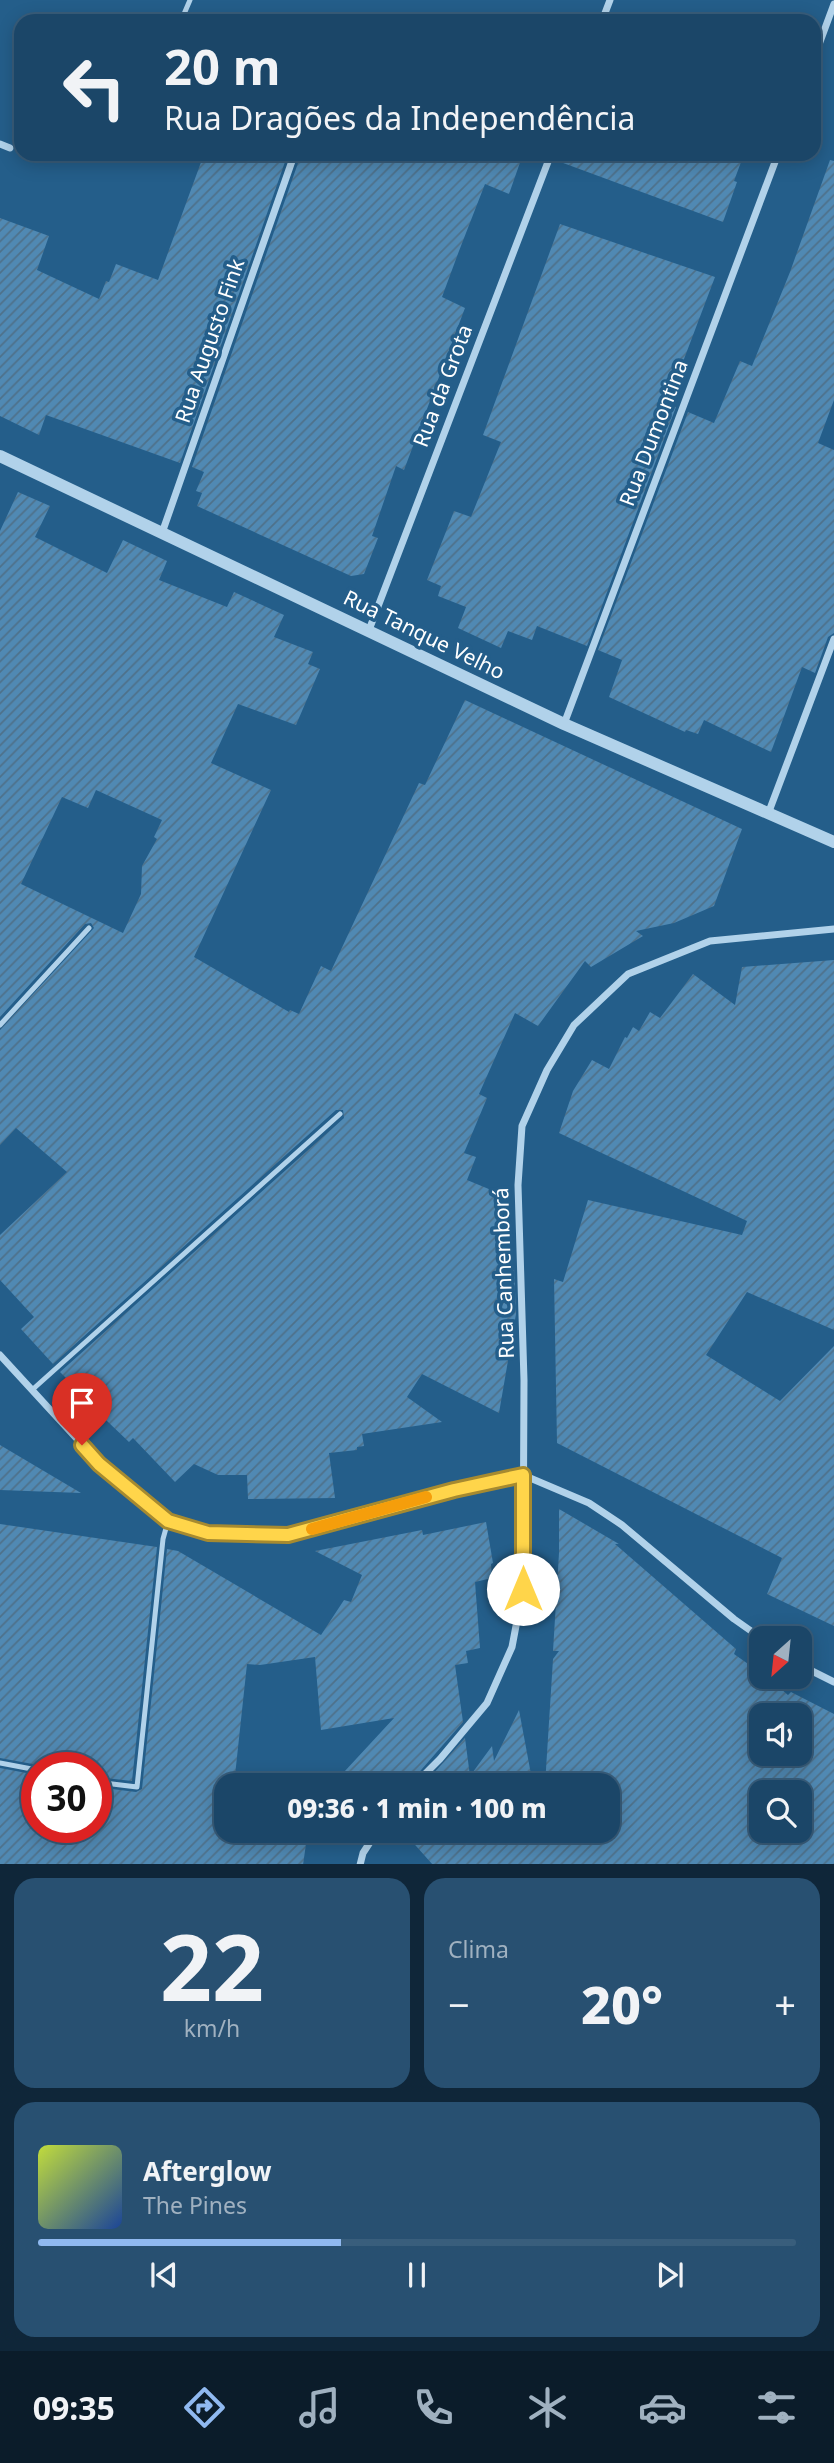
<!DOCTYPE html>
<html lang="pt">
<head>
<meta charset="utf-8">
<style>
	:root { --surface:#1b4668; --page:#285071; --text:#f1f3f6; --muted:#a0b1c0; --line:#395e7c; --accent:#90b9f0 }
	body { margin:0; font-family:"Noto Sans",sans-serif; background:var(--page); color:var(--text); height:100vh; display:flex; flex-direction:column; font-size:26px; white-space:nowrap }
	* { box-sizing:border-box; margin:0 }
	p { font-size:23px; color:var(--muted) }
	.icon { flex:none; width:38px; height:38px; fill:none; stroke:currentColor; stroke-width:2; stroke-linecap:round; stroke-linejoin:round }
	.map { position:relative; height:1864px; overflow:hidden }
	.side { display:flex; flex-direction:column; gap:14px; padding:14px; background:#0f2639; flex:1 }
	.side>* { flex:none }
	.top-card { position:absolute; left:14px; top:14px; width:807px; height:147px; border-radius:21px; box-shadow:0 4px 18px #0003,0 0 0 2px var(--line); background:#1b4668; color:var(--text); overflow:hidden }
	.needle { width:46px; rotate:207deg }
	.buttons { position:absolute; left:749px; top:1626px; display:grid; gap:14px }
	.buttons a { display:grid; place-items:center; width:63px; height:63px; border-radius:14px; background:var(--surface); box-shadow:0 4px 18px #0003,0 0 0 2px var(--line); font-size:35px }
	.speed { position:absolute; left:21px; top:1752px; display:flex; gap:14px; font-size:35px; font-weight:700; text-align:center }
	.speed>* { display:grid; place-content:center; width:91px; height:91px; border-radius:50%; background:var(--surface); box-shadow:0 4px 18px #0003,0 0 0 2px var(--line); line-height:1 }
	.speed .limit { border:10px solid #d22; background:#fff; color:#111 }
	.pin { position:absolute; display:grid; place-items:center; width:60px; height:60px; color:#fff; margin:-72px -30px; border-radius:50% 50% 50% 0; rotate:-45deg; box-shadow:0 0 7px #0007 }
	.pin .icon { rotate:45deg }
	.me { position:absolute; width:77px; margin:-38px; rotate:0deg; stroke-linejoin:round; filter:drop-shadow(0 0 5px #0008) }
	.turn { display:flex; align-items:center; gap:24px; height:147px; padding:0 35px; font-size:32px }
	.turn .icon { width:91px; height:91px; stroke-width:2.5 }
	.turn b { display:block; font-size:49px; line-height:60px }
	.big { font-size:52px; font-weight:800; line-height:1.1 }
	.side .tile { flex:1; display:flex; flex-direction:column; justify-content:center; gap:10px; min-width:0; padding:0 24px; border-radius:21px; background:var(--page) }
	.side .dial { align-items:center; gap:0 }
	.dial b { font-size:91px; line-height:1 }
	.song { display:flex; align-items:center; gap:21px }
	.cover { width:84px; height:84px; border-radius:10px; background:linear-gradient(135deg,hsl(70 70% 55%),hsl(220 70% 35%)) }
	.played { height:7px; border-radius:4px; background:linear-gradient(90deg,var(--accent) 40%,var(--line) 40%) }
	.keys { display:flex; justify-content:space-around; direction:ltr }
	.heat { display:flex; justify-content:space-between; align-items:center; font-size:38px; direction:ltr }
	.side .tiles { flex:1; display:grid; gap:14px; grid-template-columns:1fr 1fr }
	.tile:last-child { grid-column:span 2 }
	.trip { position:absolute; left:214px; top:1773px; width:406px; height:70px; border-radius:21px; background:var(--surface); box-shadow:0 4px 18px #0003,0 0 0 2px var(--line); font-weight:800; line-height:70px; text-align:center }
	.dock { display:flex; height:112px; justify-content:space-around; align-items:center; background:#0b1c2a; color:var(--muted) }
	.dock .icon { width:49px; height:49px }
	.dock .on { color:var(--accent) }
	.dock b { font-size:32px; color:var(--text) }
	.map>svg:first-child { display:block }
</style>
</head>
<body>
<div class="map">
<svg width="834" height="1865" viewBox="0 0 834 1865">
	<defs>
		<pattern id="building-hatch" width="6" height="6" patternUnits="userSpaceOnUse" patternTransform="scale(1.75)"><rect width="6" height="6" fill="#5089b3"/><path d="M-1 1l2-2M0 6l6-6M5 7l2-2" fill="none" stroke="#4e718a"/></pattern>
	</defs>
	<rect width="100%" height="100%" fill="#245e8a"/>
	<path fill="url(#building-hatch)" fill-rule="evenodd" d="M204 154H523L509 194 485 184 459 251 442 297 465 308 404 470 396 466 372 536 378 538 364 574 351 576 197 506 202 493 196 491 204 472 192 467 298 163 295 156 290 155 286 159 180 463 46 415 39 435 0 416V218L49 236 37 270 99 299 106 281 109 282 116 264 158 280Z
		M557 154H744L734 181 737 182 723 222 555 160Z
		M830 160 834 161V400L818 443 834 450V633L828 637 815 673 802 667 771 752 704 720 698 734 686 730 685 732 609 697 622 660 598 650 688 412 714 423 740 361 752 366 790 272Z
		M560 224 715 277 667 404 676 407 587 646 537 626 532 640 508 631 501 648 458 628 466 607 438 596 441 586 427 580 454 511 471 517 501 442 483 435Z
		M18 492 50 506 35 537 107 573 123 540 167 561 159 580 227 607 234 592 284 615 274 637 313 652 308 664 320 669 296 725 238 704 211 763 271 790 194 957 289 1012 290 1010 299 1014 321 966 331 971 419 783 425 785 465 700 742 829 714 906 674 923 636 931 643 936 591 967 585 961 538 1026 515 1013 479 1094 487 1098 464 1153 476 1157 467 1180 496 1192 502 1263 514 1267 516 1314 499 1413 422 1374 407 1397 442 1422 362 1434 364 1446 357 1447V1450L329 1453 335 1498 248 1499 247 1475H218L194 1464 175 1482 133 1438 129 1442 107 1421 65 1381 67 1379 60 1372 344 1118 343 1110H336L53 1364 21 1329 34 1317 0 1280V1235L67 1172 16 1128 0 1145V1030L94 928 91 923 85 924 0 1017V531ZM96 790 162 820 154 837 157 839 142 866 141 894 123 933 21 884 62 797 88 808Z
		M834 960V1330L747 1292 706 1355 780 1401 834 1346V1626L767 1594 782 1558 557 1443 554 1279 563 1282 588 1200 742 1235 747 1221 559 1133 573 1091 592 1060 609 1069 625 1037 627 1038 633 1027 639 1031 650 1012 660 1018 693 974 735 1005 742 967Z
		M0 1445 81 1493 0 1490Z
		M559 1509 619 1544H615L736 1649 734 1654 761 1673V1676H766L788 1695 791 1692 834 1714V1865H433L408 1837 414 1830H607V1785H545L553 1659 559 1651H553L559 1553ZM761 1715H800V1754H761ZM761 1792H800V1830H761Z
		M486 1522 493 1563 491 1564 492 1578 475 1582 480 1648 466 1651 468 1663 455 1665 463 1722 408 1785H332L394 1718 321 1730 315 1657 260 1665 247 1664 234 1785H226V1830H308L303 1865H0V1768L37 1775V1827H96V1787L136 1792 142 1789 167 1549 178 1551 321 1635 344 1600 351 1602 362 1575 315 1551 422 1530 423 1535Z
		M0 1524 157 1547 132 1781 96 1777V1768H42L38 1765 0 1758Z
		M519 1710 533 1785H423L465 1738 470 1776 492 1746 494 1761Z"/>
	<g fill="none" stroke-linecap="round" stroke-linejoin="round">
		<path stroke="#b1d2ea" stroke-width="5" d="M181 21 190 0
			M0 1025 89 928
			M32 1390 340 1114
			M0 1763 37 1770
			M96 1782 137 1787 163 1539 168 1521"/>
		<path stroke="#b1d2ea" stroke-width="7" d="M602 21 610 0
			M814 58 834 4
			M0 144 10 148
			M162 533 292 161
			M369 630 551 154
			M564 724 778 154
			M768 814 834 639
			M0 1355 99 1463 168 1521 208 1533 288 1535 454 1490 523 1475 589 1503 622 1525 734 1619 761 1638
			M800 1665 834 1682
			M414 1785 440 1759 487 1703 512 1647 523 1589 524 1380 518 1185 522 1126 547 1070 574 1025 628 974 710 941 834 929
			M360 1865 363 1853 378 1830"/>
		<path stroke="#b1d2ea" stroke-width="12" d="M0 456 564 724 834 842"/>
	</g>
	<g fill="none" stroke-linecap="round" stroke-linejoin="round">
		<defs>
			<path id="route" d="M82 1445 99 1464 168 1521 208 1533 288 1535 454 1490 523 1475V1589"/>
		</defs>
		<use href="#route" stroke="#a68a30" stroke-width="18"/>
		<use href="#route" stroke="#ffd54a" stroke-width="12"/>
		<path stroke="#f59e0b" stroke-width="12" d="M312 1529 426 1497"/>
	</g>
	<g text-anchor="middle" stroke-width="7" stroke-linejoin="round" paint-order="stroke">
		<g font-size="21" fill="#fff" stroke="#245e8a">
			<text transform="translate(210 341) rotate(-71)" y="7">Rua Augusto Fink</text>
			<text transform="translate(443 386) rotate(-69)" y="7">Rua da Grota</text>
			<text transform="translate(654 433) rotate(-69)" y="7">Rua Dumontina</text>
			<text transform="translate(424 635) rotate(26)" y="7">Rua Tanque Velho</text>
			<text transform="translate(504 1273) rotate(-92)" y="7">Rua Canhemborá</text>
		</g>
	</g>
</svg>
<div class="buttons">
<a><svg class="needle" viewBox="-14 -14 28 28"><path d="M0-13l5 13h-10z" fill="#e53935"/><path d="M0 13l5-13h-10z" fill="#a0b1c0"/></svg></a>
<a><svg class="icon" aria-label="sound" viewBox="0 0 24 24"><path d="M4 9h4l5-4v14l-5-4H4zM17 9q2 3 0 6"/></svg></a>
<a><svg class="icon" aria-label="search" viewBox="0 0 24 24"><circle cx="10" cy="10" r="6"/><path d="M15 15l6 6"/></svg></a>
</div>
<div class="speed"><div class="limit">30</div></div>
<div class="pin" style="left:82px;top:1445px;background:#d93025"><svg class="icon" aria-label="arrive" viewBox="0 0 24 24"><path d="M6 21V4h12l-3 4 3 4H6"/></svg></div>
<svg class="me" style="left:523px;top:1589px" viewBox="-20 -20 40 40"><circle r="19" fill="#fff"/><path d="M0-13L10 11 0 6-10 11z" fill="#ffd54a"/></svg>
<div class="trip">09:36 · 1 min · 100 m</div>
<div class="top-card">
<div class="turn"><svg class="icon" aria-label="left" viewBox="0 0 24 24"><path d="M17 20v-9H6M10 6l-5 5 5 5"/></svg><div><b>20 m</b>Rua Dragões da Independência</div></div>
</div>
</div>
<section class="side">
<div class="tiles">
<div class="tile dial"><b>22</b><p>km/h</p></div>
<div class="tile"><p>Clima</p>
<div class="heat"><a>−</a><b class="big">20°</b><a>+</a></div>
</div>
<div class="tile">
<div class="song"><i class="cover"></i><div><b>Afterglow</b><p>The Pines</p></div></div>
<div class="played"></div>
<div class="keys"><svg class="icon" aria-label="previous" viewBox="0 0 24 24"><path d="M18 5L8 12l10 7zM5 5v14"/></svg><svg class="icon" aria-label="pause" viewBox="0 0 24 24"><path d="M8 5v14M16 5v14"/></svg><svg class="icon" aria-label="next" viewBox="0 0 24 24"><path d="M6 5l10 7-10 7zM19 5v14"/></svg></div>
</div>
</div>
</section>
<nav class="dock">
<b>09:35</b>
<svg class="icon on" aria-label="directions" viewBox="0 0 24 24"><path d="M12 3l9 9-9 9-9-9zM9 14v-3h6M13 9l2 2-2 2"/></svg>
<svg class="icon" aria-label="music" viewBox="0 0 24 24"><path d="M9 18V5l10-2v13"/><circle cx="6" cy="18" r="3"/><circle cx="16" cy="16" r="3"/></svg>
<svg class="icon" aria-label="phone" viewBox="0 0 24 24"><path d="M5 4h4l2 5-3 2q2 4 5 5l2-3 5 2v4C11 20 4 13 5 4z"/></svg>
<svg class="icon" aria-label="climate" viewBox="0 0 24 24"><path d="M12 3v18M4 7l16 10M4 17L20 7"/></svg>
<svg class="icon" aria-label="car" viewBox="0 0 24 24"><path d="M5 17H2v-5l4-1 3-4h7l3 4 3 1v5h-3M9 17h6M6 11h13"/><circle cx="7" cy="17" r="2"/><circle cx="17" cy="17" r="2"/></svg>
<svg class="icon" aria-label="filters" viewBox="0 0 24 24"><path d="M4 7h16M4 17h16"/><circle cx="9" cy="7" r="2"/><circle cx="15" cy="17" r="2"/></svg>
</nav>
</body>
</html>
